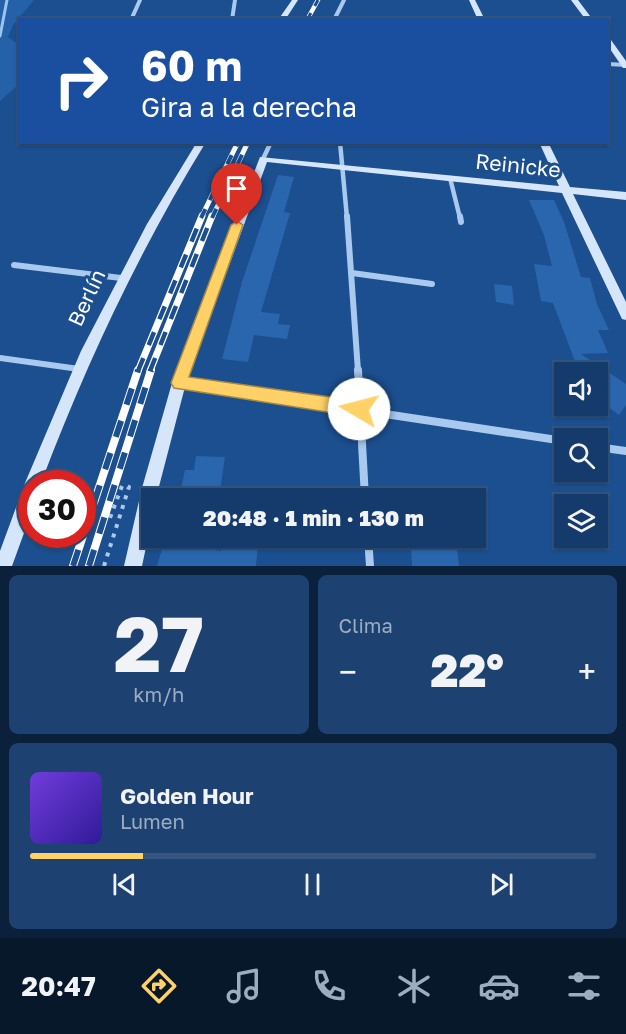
<!DOCTYPE html>
<html lang="es">
<head>
<meta charset="utf-8">
<style>
	:root { --surface:#143b6b; --page:#1d4271; --text:#f1f3f6; --muted:#9dadc1; --line:#33557e; --accent:#ffd166 }
	body { margin:0; font-family:"Golos Text",sans-serif; background:var(--page); color:var(--text); height:100vh; display:flex; flex-direction:column; font-size:22px; white-space:nowrap }
	* { box-sizing:border-box; margin:0 }
	p { font-size:20px; color:var(--muted) }
	.icon { flex:none; width:33px; height:33px; fill:none; stroke:currentColor; stroke-width:2; stroke-linecap:round; stroke-linejoin:round }
	.map { position:relative; height:566px; overflow:hidden }
	.details { display:flex; flex-direction:column; gap:9px; padding:9px; background:#0b203b; flex:1 }
	.details>* { flex:none }
	.banner { position:absolute; left:18px; top:18px; width:591px; height:126px; border-radius:0px; box-shadow:0 2px 4px #0004,0 0 0 2px var(--line); background:#1a4fa0; color:#fff; overflow:hidden }
	.fabs { position:absolute; left:554px; top:362px; display:grid; gap:12px }
	.fabs a { display:grid; place-items:center; width:54px; height:54px; border-radius:0px; background:var(--surface); box-shadow:0 2px 4px #0004,0 0 0 2px var(--line); font-size:30px }
	.speed { position:absolute; left:18px; top:470px; display:flex; gap:12px; font-size:30px; font-weight:700; text-align:center }
	.speed>* { display:grid; place-content:center; width:78px; height:78px; border-radius:50%; background:var(--surface); box-shadow:0 2px 4px #0004,0 0 0 2px var(--line); line-height:1 }
	.speed .limit { border:9px solid #d22; background:#fff; color:#111 }
	.pin { position:absolute; display:grid; place-items:center; width:51px; height:51px; color:#fff; margin:-62px -26px; border-radius:50% 50% 50% 0; rotate:-45deg; box-shadow:0 0 6px #0007 }
	.pin .icon { rotate:45deg }
	.me { position:absolute; width:66px; margin:-33px; rotate:278deg; stroke-linejoin:round; filter:drop-shadow(0 0 4px #0008) }
	.turn { display:flex; align-items:center; gap:21px; height:126px; padding:0 24px; font-size:27px }
	.turn .icon { width:78px; height:78px; stroke-width:2.5 }
	.turn b { display:block; font-size:42px; line-height:51px }
	.big { font-size:45px; font-weight:800; line-height:1.1 }
	.details .card { flex:1; display:flex; flex-direction:column; justify-content:center; gap:9px; min-width:0; padding:0 21px; border-radius:9px; background:var(--page) }
	.details .dial { align-items:center; gap:0 }
	.dial b { font-size:78px; line-height:1 }
	.song { display:flex; align-items:center; gap:18px }
	.cover { width:72px; height:72px; border-radius:9px; background:linear-gradient(135deg,hsl(260 70% 55%),hsl(250 70% 35%)) }
	.played { height:6px; border-radius:3px; background:linear-gradient(90deg,var(--accent) 20%,var(--line) 20%) }
	.keys { display:flex; justify-content:space-around; direction:ltr }
	.heat { display:flex; justify-content:space-between; align-items:center; font-size:33px; direction:ltr }
	.details .tiles { flex:1; display:grid; gap:9px; grid-template-columns:1fr 1fr }
	.card:last-child { grid-column:span 2 }
	.trip { position:absolute; left:141px; top:488px; width:345px; height:60px; border-radius:0px; background:var(--surface); box-shadow:0 2px 4px #0004,0 0 0 2px var(--line); font-weight:800; line-height:60px; text-align:center }
	.menu { display:flex; height:96px; justify-content:space-around; align-items:center; background:#08182b; color:var(--muted) }
	.menu .icon { width:42px; height:42px }
	.menu .current { color:var(--accent) }
	.menu b { font-size:27px; color:var(--text) }
	.map>svg:first-child { display:block }
</style>
</head>
<body>
<div class="map">
<svg width="626" height="566" viewBox="0 0 626 566">
	<rect width="100%" height="100%" fill="#1b4f8f"/>
	<path fill="#2461a8" d="M0 0H34L13 25 8 37 19 45V84L0 101Z"/>
	<g fill="none" stroke-linecap="round" stroke-linejoin="round">
		<path stroke="#9cc4f0" stroke-width="3" d="M0 36 7 0"/>
	</g>
	<path fill="#2a66ad" d="M278 175 294 177 284 212 290 213 261 312 280 314 278 324 290 325 287 339 254 335 248 362 222 359 242 282Z
		M529 200H554L564 222 581 277 590 278 597 304 609 330H598L608 353 581 354 626 384V405L619 415 597 399V372H579L553 303 541 301 534 264 552 266 544 235Z
		M494 284 512 286 514 305 496 302Z
		M196 456 225 457 219 498H179L185 470H194Z
		M164 542 221 551 222 542 258 545 256 566H157Z
		M411 547 457 549 459 566H412Z"/>
	<g fill="none" stroke-linecap="round" stroke-linejoin="round">
		<path stroke="#a9c9ee" stroke-width="4" stroke-dasharray="4 6" stroke-linecap="butt" d="M104 566 129 487 122 486 110 518"/>
		<path stroke="#a9c9ee" stroke-width="4" d="M131 20 140 0
			M232 20 235 0
			M334 20 344 0
			M608 64 626 65"/>
		<path stroke="#a9c9ee" stroke-width="4.5" d="M183 142 200 145
			M340 142 347 218
			M263 159 271 142
			M450 178 460 218"/>
		<path stroke="#a9c9ee" stroke-width="6" d="M347 216 358 371
			M460 216 461 222
			M14 265 121 278
			M352 273 432 284
			M0 358 79 369"/>
		<path stroke="#a9c9ee" stroke-width="8" d="M358 370 365 498
			M179 383 564 441
			M597 447 626 451
			M368 537 370 566"/>
		<path fill="#d6e6fa" fill-rule="evenodd" d="M292 0H298L285 20H278Z
			M469 0H475L485 20H478Z
			M571 0H578L593 20H586Z
			M608 40H611L626 61V68H623L608 46Z
			M197 142H206C139 251 86 364 41 483H32V511L12 566H0V551L25 483 81 351 147 224Z
			M539 142H548L570 187 626 192V200L573 194 626 302V320L622 319 562 193 267 162 186 383 156 498H152V519L142 566H124L142 488 172 383 260 157 559 186Z"/>
		<defs>
			<path id="rail-far3" d="M307 20 318 0"/>
			<path id="rail-far2" d="M201 218 238 142
				M212 218 248 142"/>
			<path id="rail-far1" d="M138 371 202 216
				M150 371 212 216"/>
			<path id="rail" d="M73 566 138 370
				M89 566 151 370"/>
		</defs>
		<use href="#rail-far3" stroke="#fff" stroke-width="4.5"/>
		<use href="#rail-far2" stroke="#fff" stroke-width="5"/>
		<use href="#rail-far1" stroke="#fff" stroke-width="7"/>
		<use href="#rail" stroke="#fff" stroke-width="8"/>
		<use href="#rail-far3" stroke="#1b4f8f" stroke-width="3" stroke-dasharray="8" stroke-linecap="butt"/>
		<use href="#rail-far2" stroke="#1b4f8f" stroke-width="4" stroke-dasharray="10" stroke-linecap="butt"/>
		<use href="#rail-far1" stroke="#1b4f8f" stroke-width="4.5" stroke-dasharray="14" stroke-linecap="butt"/>
		<use href="#rail" stroke="#1b4f8f" stroke-width="6" stroke-dasharray="17" stroke-linecap="butt"/>
	</g>
	<path fill="#ffd166" stroke="#a68842" stroke-width="1.5" d="M237 221 243 225 189 377 359 401 365 404 367 409 365 415 359 417 174 388 171 383 231 225Z"/>
	<g text-anchor="middle" stroke-width="6" stroke-linejoin="round" paint-order="stroke">
		<g font-size="21" fill="#fff" stroke="#1b4f8f">
			<text transform="translate(518 166) rotate(6)" y="7">Reinicke</text>
			<text transform="translate(87 298) rotate(-65)" y="7">Berlín</text>
		</g>
	</g>
</svg>
<div class="fabs">
<a><svg class="icon" aria-label="sound" viewBox="0 0 24 24"><path d="M4 9h4l5-4v14l-5-4H4zM17 9q2 3 0 6"/></svg></a>
<a><svg class="icon" aria-label="search" viewBox="0 0 24 24"><circle cx="10" cy="10" r="6"/><path d="M15 15l6 6"/></svg></a>
<a><svg class="icon" aria-label="layers" viewBox="0 0 24 24"><path d="M12 4l9 5-9 5-9-5zM3 14l9 5 9-5"/></svg></a>
</div>
<div class="speed"><div class="limit">30</div></div>
<div class="pin" style="left:237px;top:225px;background:#d93025"><svg class="icon" aria-label="arrive" viewBox="0 0 24 24"><path d="M6 21V4h12l-3 4 3 4H6"/></svg></div>
<svg class="me" style="left:359px;top:409px" viewBox="-20 -20 40 40"><circle r="19" fill="#fff"/><path d="M0-13L10 11 0 6-10 11z" fill="#ffd166"/></svg>
<div class="trip">20:48 · 1 min · 130 m</div>
<div class="banner">
<div class="turn"><svg class="icon" aria-label="right" viewBox="0 0 24 24"><path d="M7 20v-9h11M14 6l5 5-5 5"/></svg><div><b>60 m</b>Gira a la derecha</div></div>
</div>
</div>
<section class="details">
<div class="tiles">
<div class="card dial"><b>27</b><p>km/h</p></div>
<div class="card"><p>Clima</p>
<div class="heat"><a>−</a><b class="big">22°</b><a>+</a></div>
</div>
<div class="card">
<div class="song"><i class="cover"></i><div><b>Golden Hour</b><p>Lumen</p></div></div>
<div class="played"></div>
<div class="keys"><svg class="icon" aria-label="previous" viewBox="0 0 24 24"><path d="M18 5L8 12l10 7zM5 5v14"/></svg><svg class="icon" aria-label="pause" viewBox="0 0 24 24"><path d="M8 5v14M16 5v14"/></svg><svg class="icon" aria-label="next" viewBox="0 0 24 24"><path d="M6 5l10 7-10 7zM19 5v14"/></svg></div>
</div>
</div>
</section>
<nav class="menu">
<b>20:47</b>
<svg class="icon current" aria-label="directions" viewBox="0 0 24 24"><path d="M12 3l9 9-9 9-9-9zM9 14v-3h6M13 9l2 2-2 2"/></svg>
<svg class="icon" aria-label="music" viewBox="0 0 24 24"><path d="M9 18V5l10-2v13"/><circle cx="6" cy="18" r="3"/><circle cx="16" cy="16" r="3"/></svg>
<svg class="icon" aria-label="phone" viewBox="0 0 24 24"><path d="M5 4h4l2 5-3 2q2 4 5 5l2-3 5 2v4C11 20 4 13 5 4z"/></svg>
<svg class="icon" aria-label="climate" viewBox="0 0 24 24"><path d="M12 3v18M4 7l16 10M4 17L20 7"/></svg>
<svg class="icon" aria-label="car" viewBox="0 0 24 24"><path d="M5 17H2v-5l4-1 3-4h7l3 4 3 1v5h-3M9 17h6M6 11h13"/><circle cx="7" cy="17" r="2"/><circle cx="17" cy="17" r="2"/></svg>
<svg class="icon" aria-label="filters" viewBox="0 0 24 24"><path d="M4 7h16M4 17h16"/><circle cx="9" cy="7" r="2"/><circle cx="15" cy="17" r="2"/></svg>
</nav>
</body>
</html>
